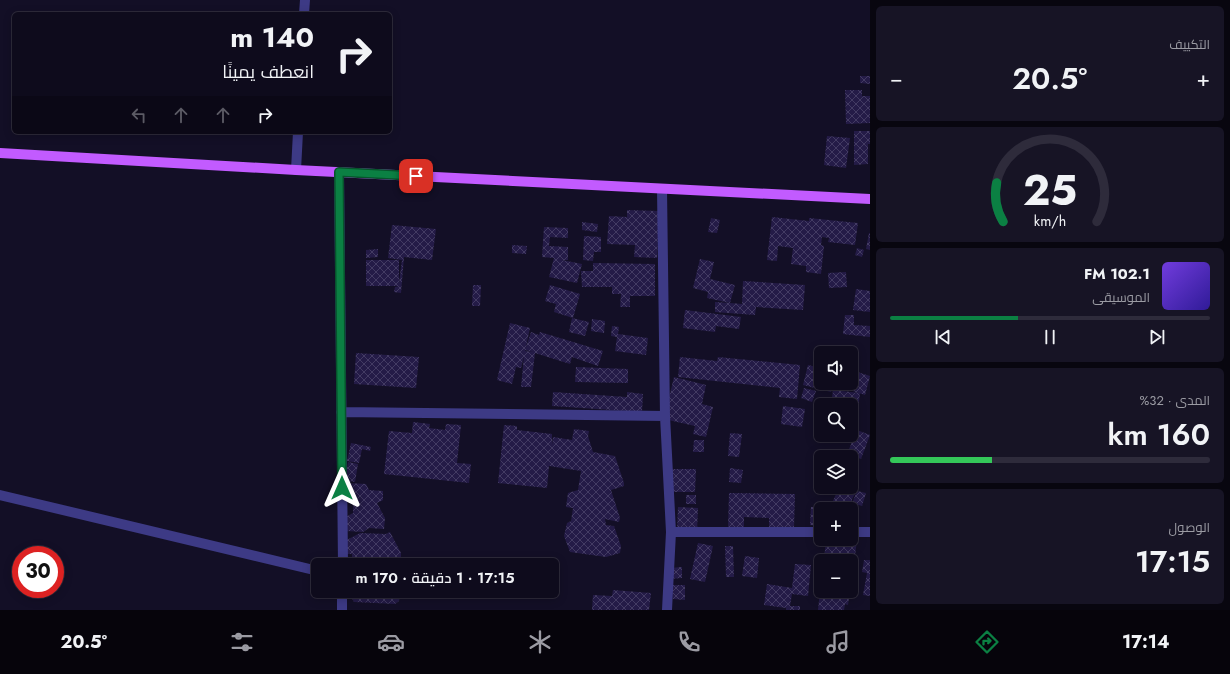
<!DOCTYPE html>
<html lang="ar">
<head>
<meta charset="utf-8">
<style>
	:root { --surface:#0e0b1c; --page:#171425; --text:#f1f3f6; --muted:#9b9ba3; --line:#2e2b3b; --accent:#0b8043 }
	body { margin:0; font-family:Jost,Cairo,sans-serif; background:var(--page); color:var(--text); direction:rtl; height:100vh; display:flex; flex-direction:column; font-size:15px; white-space:nowrap }
	* { box-sizing:border-box; margin:0 }
	p { font-size:13px; color:var(--muted) }
	.icon { flex:none; width:22px; height:22px; fill:none; stroke:currentColor; stroke-width:2; stroke-linecap:round; stroke-linejoin:round }
	.map { position:relative; flex:1; overflow:hidden; direction:ltr }
	.panel { display:flex; flex-direction:column; gap:6px; padding:6px; background:#08060f; width:360px }
	.panel>* { flex:none }
	.top-card { position:absolute; left:12px; top:12px; width:380px; height:122px; border-radius:6px; box-shadow:0 2px 10px #0003,0 0 0 1px var(--line); direction:rtl; background:#0e0b1c; color:var(--text); overflow:hidden }
	.tools { position:absolute; left:814px; top:346px; display:grid; gap:8px }
	.tools a { display:grid; place-items:center; width:44px; height:44px; border-radius:6px; background:var(--surface); box-shadow:0 2px 10px #0003,0 0 0 1px var(--line); font-size:20px }
	.speed { position:absolute; left:12px; top:546px; display:flex; gap:8px; font-size:20px; font-weight:700; text-align:center }
	.speed>* { display:grid; place-content:center; width:52px; height:52px; border-radius:50%; background:var(--surface); box-shadow:0 2px 10px #0003,0 0 0 1px var(--line); line-height:1 }
	.speed .limit { border:6px solid #d22; background:#fff; color:#111 }
	.pin { position:absolute; display:grid; place-items:center; width:34px; height:34px; color:#fff; margin:-17px; border-radius:8px; box-shadow:0 2px 6px #0006 }
	.me { position:absolute; width:44px; margin:-22px; rotate:0deg; stroke-linejoin:round; filter:drop-shadow(0 0 3px #0008) }
	.turn { display:flex; align-items:center; gap:14px; height:84px; padding:0 12px; font-size:18px }
	.turn .icon { width:52px; height:52px; stroke-width:2.5 }
	.turn b { display:block; font-size:28px; line-height:34px }
	.lanes { display:flex; align-items:center; height:38px; padding:0 12px; background:#0003; justify-content:center; gap:20px; direction:ltr }
	.lanes .off { opacity:.35 }
	.big { font-size:30px; font-weight:600; line-height:1.1 }
	.panel .card { flex:1; display:flex; flex-direction:column; justify-content:center; gap:6px; min-width:0; padding:0 14px; border-radius:6px; background:var(--page) }
	.panel .dial { align-items:center; gap:0 }
	.dial svg { height:104px; overflow:visible; fill:none; stroke:var(--line); stroke-width:7; stroke-linecap:round; text-anchor:middle }
	.dial text { fill:var(--text); stroke:none }
	.song { display:flex; align-items:center; gap:12px }
	.cover { width:48px; height:48px; border-radius:6px; background:linear-gradient(135deg,hsl(260 70% 55%),hsl(250 70% 35%)) }
	.played { height:4px; border-radius:2px; background:linear-gradient(90deg,var(--accent) 40%,var(--line) 40%) }
	.keys { display:flex; justify-content:space-around; direction:ltr }
	.heat { display:flex; justify-content:space-between; align-items:center; font-size:22px; direction:ltr }
	.charge { height:6px; border-radius:3px; background:linear-gradient(90deg,#34c759 32%,var(--line) 0) }
	.trip { position:absolute; left:311px; top:558px; width:248px; height:40px; border-radius:6px; background:var(--surface); box-shadow:0 2px 10px #0003,0 0 0 1px var(--line); font-weight:600; line-height:40px; text-align:center; direction:rtl }
	.tab-bar { display:flex; height:64px; justify-content:space-around; align-items:center; background:#06040b; color:var(--muted) }
	.tab-bar .icon { width:28px; height:28px }
	.tab-bar .current { color:var(--accent) }
	.tab-bar b { font-size:18px; color:var(--text) }
	main { display:flex; flex:1; min-height:0 }
	.map>svg:first-child { display:block }
</style>
</head>
<body>
<main>
<section class="panel">
<div class="card"><p>التكييف</p>
<div class="heat"><a>−</a><b class="big">20.5°</b><a>+</a></div>
</div>
<div class="card dial"><svg viewBox="0 0 100 80">
<path d="M14 69A42 42 0 1 1 86 69"/>
<path d="M14 69A42 42 0 0 1 9 39" stroke="#0b8043"/>
<text x="50" y="56" font-size="32" font-weight="700">25</text>
<text x="50" y="72" font-size="11">km/h</text>
</svg></div>
<div class="card">
<div class="song"><i class="cover"></i><div><b>102.1 FM</b><p>الموسيقى</p></div></div>
<div class="played"></div>
<div class="keys"><svg class="icon" aria-label="previous" viewBox="0 0 24 24"><path d="M18 5L8 12l10 7zM5 5v14"/></svg><svg class="icon" aria-label="pause" viewBox="0 0 24 24"><path d="M8 5v14M16 5v14"/></svg><svg class="icon" aria-label="next" viewBox="0 0 24 24"><path d="M6 5l10 7-10 7zM19 5v14"/></svg></div>
</div>
<div class="card"><p>المدى · 32%</p><b class="big">160 km</b><div class="charge"></div></div>
<div class="card"><p>الوصول</p><b class="big">17:15</b></div>
</section>
<div class="map">
<svg width="870" height="610" viewBox="0 0 870 610">
	<defs>
		<pattern id="building-cross-hatch" width="8" height="8" patternUnits="userSpaceOnUse"><rect width="8" height="8" fill="#241b47"/><path d="M0 0l8 8M0 8l8-8" fill="none" stroke="#433b63"/></pattern>
	</defs>
	<rect width="100%" height="100%" fill="#130f26"/>
	<path fill="url(#building-cross-hatch)" d="M860 76H870V84L860 83Z
		M845 90H862V96H870V123L846 124Z
		M854 131H870V144H868V164L854 165Z
		M827 136 850 138 846 168 824 165Z
		M627 210 659 211 657 258 634 257 635 245 607 244 609 216 627 217Z
		M772 217 809 221V218L858 223 855 245 828 242 829 238 822 237 821 245 824 246 821 274 806 272V266L791 264 793 248 778 246 777 261 767 260Z
		M711 218 720 220 717 233 708 232Z
		M582 222 598 224 597 232 582 230Z
		M392 225 436 229 432 260 404 257 401 293 394 292 395 287 399 286H366V260H399V283L402 260 388 258Z
		M544 227 568 228V238L550 237 549 246 568 247V260H562L582 264 577 283 549 277 554 258 542 257Z
		M869 233H870V250L866 249Z
		M584 236 601 237V252H594L593 261 583 260Z
		M512 245 527 246 526 254 512 253Z
		M857 248 864 250 862 257 855 255Z
		M378 249V257L366 258V250Z
		M700 259 714 262 710 279 735 285 730 303 742 304 743 281 805 285 803 310 756 307 755 315 715 312V302L730 303 707 298 708 292 693 288Z
		M593 263 655 264V296H630V307H620L621 294H612V287H582L581 271H593Z
		M846 272 847 287 829 288 828 273Z
		M473 285H481L480 306H472Z
		M550 285 580 294 573 318 554 312 556 304 545 301Z
		M856 289 870 291V312L853 310Z
		M685 310 741 317 739 329 716 326 715 332 683 328Z
		M845 315H854V325L870 326V337L843 334Z
		M572 318 589 322 585 336 569 332Z
		M592 319 605 321 604 333 591 331Z
		M510 323 530 328 525 351 533 352 525 350 531 332 539 335 540 332 603 351 598 366 572 357 570 364 535 353 531 387H521L524 356 521 368 516 367 512 384 497 380Z
		M612 326 619 327 618 334 648 338 646 355 615 351 617 337 611 336Z
		M356 353 419 357 416 388 354 384Z
		M680 357 717 361 718 357 800 365 797 399 779 397 780 388 678 377Z
		M808 365 821 368V383H833L831 392 803 385Z
		M576 367 628 369V383L575 382Z
		M851 370 870 376 865 395 834 385 835 383H851Z
		M674 377 706 385 702 404 713 407 706 437 693 434 695 426 664 419Z
		M804 388 816 391 812 402 801 398Z
		M833 390 860 393 857 417 851 416V405H831Z
		M553 392 627 397V392L643 394 642 412 552 406Z
		M783 406 805 409 802 427 781 424Z
		M413 422 430 424 429 428 445 430 446 424 461 425 457 463 471 464 469 483 384 474 389 431 412 433Z
		M504 425 517 426V430L552 434V445L553 437 572 440 574 429 589 431 588 436 593 452 615 456 624 483V486L611 490 620 518 619 522 605 519 606 525 614 526 621 546 620 553 606 557 570 552 564 536 567 523 571 521 573 508 566 507 568 493 578 490 581 471 549 466 547 488 498 483Z
		M857 430 870 435 861 459 847 454Z
		M730 433 742 434 739 457 728 456Z
		M829 435H850L848 442 829 437Z
		M694 440H704V452H693Z
		M351 443 371 447 370 451 362 449 359 463 347 461Z
		M348 462 358 464 355 482 345 481Z
		M730 468 743 470 741 483 729 482Z
		M668 469H696L695 492H668Z
		M851 482 859 485 848 508 833 501 839 487H851Z
		M347 483 366 484 369 490 383 491V500L377 503 385 518 384 529 369 528 363 532 346 531V517L353 513V505L347 493Z
		M857 491 866 493 862 506 852 503Z
		M729 493 795 494 794 528H769V518L744 517V528H728Z
		M686 495H696V504H686Z
		M678 507 698 508 697 532 677 531Z
		M811 507 828 508V509H821V526L810 525Z
		M390 532 401 553V565H352V554H344L345 541 360 533 386 534Z
		M826 539 857 540 853 571H851V561H824Z
		M698 543 713 546 705 582 690 579Z
		M725 546H733L734 577H726Z
		M745 556 759 558 757 578 742 576Z
		M864 560H870V596L863 595 867 573 862 572Z
		M795 564 811 565 808 596 792 594 790 606H800V610H786V608L764 605 767 584 792 588Z
		M682 567V578L670 579V568Z
		M673 585H685V600L673 599Z
		M613 590 651 593 649 610H592L593 595 612 596Z
		M348 591H400L399 601 395 604 354 602Z
		M820 591H850L848 605 845 604 844 610H818Z"/>
	<g fill="none" stroke-linecap="round" stroke-linejoin="round">
		<path stroke="#3d3a85" stroke-width="10" d="M304 14 305 0
			M296 170 298 132
			M339 172 343 565
			M662 189 665 416 671 532 667 610
			M341 412 665 416
			M0 495 318 571
			M671 532H821
			M851 532H870
			M342 610V591"/>
		<path stroke="#c25bff" stroke-width="10" d="M0 153 296 170 870 199"/>
	</g>
	<g fill="none" stroke-linecap="round" stroke-linejoin="round">
		<defs>
			<path id="route" d="M342 488 339 172 416 176"/>
		</defs>
		<use href="#route" stroke="#07532c" stroke-width="10"/>
		<use href="#route" stroke="#0b8043" stroke-width="7"/>
	</g>
</svg>
<div class="tools">
<a><svg class="icon" aria-label="sound" viewBox="0 0 24 24"><path d="M4 9h4l5-4v14l-5-4H4zM17 9q2 3 0 6"/></svg></a>
<a><svg class="icon" aria-label="search" viewBox="0 0 24 24"><circle cx="10" cy="10" r="6"/><path d="M15 15l6 6"/></svg></a>
<a><svg class="icon" aria-label="layers" viewBox="0 0 24 24"><path d="M12 4l9 5-9 5-9-5zM3 14l9 5 9-5"/></svg></a>
<a>+</a>
<a>−</a>
</div>
<div class="speed"><div class="limit">30</div></div>
<div class="pin" style="left:416px;top:176px;background:#d93025"><svg class="icon" aria-label="arrive" viewBox="0 0 24 24"><path d="M6 21V4h12l-3 4 3 4H6"/></svg></div>
<svg class="me" style="left:342px;top:488px" viewBox="-20 -20 40 40"><path d="M0-17L14 15 0 8-14 15z" fill="#0b8043" stroke="#fff" stroke-width="4"/></svg>
<div class="trip">17:15 · 1 دقيقة · 170 m</div>
<div class="top-card">
<div class="turn"><svg class="icon" aria-label="right" viewBox="0 0 24 24"><path d="M7 20v-9h11M14 6l5 5-5 5"/></svg><div><b>140 m</b>انعطف يمينًا</div></div>
<div class="lanes"><svg class="icon off" aria-label="left" viewBox="0 0 24 24"><path d="M17 20v-9H6M10 6l-5 5 5 5"/></svg><svg class="icon off" aria-label="ahead" viewBox="0 0 24 24"><path d="M12 20V5M6 11l6-6 6 6"/></svg><svg class="icon off" aria-label="ahead" viewBox="0 0 24 24"><path d="M12 20V5M6 11l6-6 6 6"/></svg><svg class="icon" aria-label="right" viewBox="0 0 24 24"><path d="M7 20v-9h11M14 6l5 5-5 5"/></svg></div>
</div>
</div>
</main>
<nav class="tab-bar">
<b>17:14</b>
<svg class="icon current" aria-label="directions" viewBox="0 0 24 24"><path d="M12 3l9 9-9 9-9-9zM9 14v-3h6M13 9l2 2-2 2"/></svg>
<svg class="icon" aria-label="music" viewBox="0 0 24 24"><path d="M9 18V5l10-2v13"/><circle cx="6" cy="18" r="3"/><circle cx="16" cy="16" r="3"/></svg>
<svg class="icon" aria-label="phone" viewBox="0 0 24 24"><path d="M5 4h4l2 5-3 2q2 4 5 5l2-3 5 2v4C11 20 4 13 5 4z"/></svg>
<svg class="icon" aria-label="climate" viewBox="0 0 24 24"><path d="M12 3v18M4 7l16 10M4 17L20 7"/></svg>
<svg class="icon" aria-label="car" viewBox="0 0 24 24"><path d="M5 17H2v-5l4-1 3-4h7l3 4 3 1v5h-3M9 17h6M6 11h13"/><circle cx="7" cy="17" r="2"/><circle cx="17" cy="17" r="2"/></svg>
<svg class="icon" aria-label="filters" viewBox="0 0 24 24"><path d="M4 7h16M4 17h16"/><circle cx="9" cy="7" r="2"/><circle cx="15" cy="17" r="2"/></svg>
<b>20.5°</b>
</nav>
</body>
</html>
